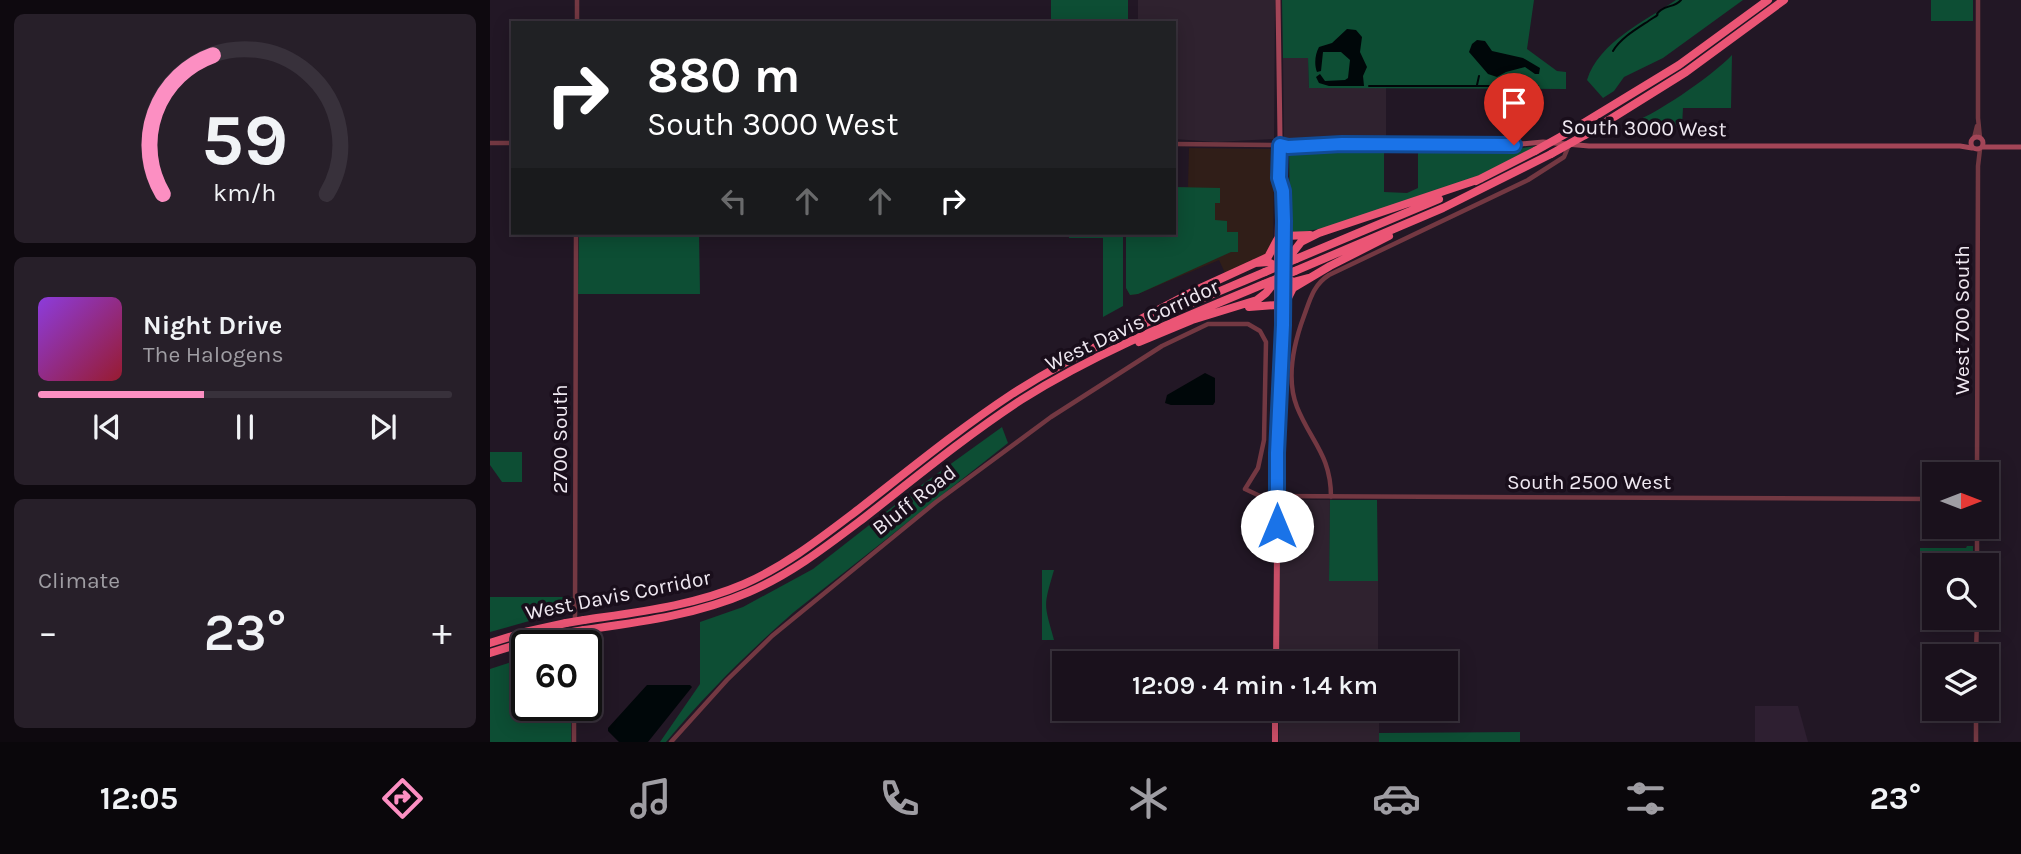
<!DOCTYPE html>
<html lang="en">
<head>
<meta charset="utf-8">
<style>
	:root { --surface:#1a111c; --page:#271f29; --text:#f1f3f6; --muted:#9f9da3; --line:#38313b; --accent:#fc8fc2 }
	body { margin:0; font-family:Karla,sans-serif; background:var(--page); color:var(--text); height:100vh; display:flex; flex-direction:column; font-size:26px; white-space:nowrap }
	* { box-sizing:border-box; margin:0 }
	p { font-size:23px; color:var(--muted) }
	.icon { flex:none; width:38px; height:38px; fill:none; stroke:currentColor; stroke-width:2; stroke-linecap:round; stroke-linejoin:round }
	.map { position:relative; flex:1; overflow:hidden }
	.panel { display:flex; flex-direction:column; gap:14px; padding:14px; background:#0e090f; width:490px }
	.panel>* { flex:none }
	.banner { position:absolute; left:21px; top:21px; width:665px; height:214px; border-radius:0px; box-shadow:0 4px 18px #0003,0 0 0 2px var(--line); background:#202124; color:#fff; overflow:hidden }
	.needle { width:46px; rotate:90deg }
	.controls { position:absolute; left:1432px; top:462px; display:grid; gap:14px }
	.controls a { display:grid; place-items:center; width:77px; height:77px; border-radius:0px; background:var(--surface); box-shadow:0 4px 18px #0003,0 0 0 2px var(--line); font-size:35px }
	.speed { position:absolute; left:21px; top:630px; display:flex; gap:14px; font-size:35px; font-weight:700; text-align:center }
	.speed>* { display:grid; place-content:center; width:91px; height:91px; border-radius:50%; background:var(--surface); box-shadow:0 4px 18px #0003,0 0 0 2px var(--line); line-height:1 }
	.speed .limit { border:4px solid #111; border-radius:10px; background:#fff; color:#111 }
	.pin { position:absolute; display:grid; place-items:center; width:60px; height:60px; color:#fff; margin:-72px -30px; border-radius:50% 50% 50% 0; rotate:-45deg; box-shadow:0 0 7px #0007 }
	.pin .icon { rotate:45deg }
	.me { position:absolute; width:77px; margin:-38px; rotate:0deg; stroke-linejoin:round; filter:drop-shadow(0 0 5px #0008) }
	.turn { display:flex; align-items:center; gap:24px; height:147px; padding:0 21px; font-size:32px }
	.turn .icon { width:91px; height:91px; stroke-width:2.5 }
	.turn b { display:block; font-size:49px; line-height:60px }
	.lanes { display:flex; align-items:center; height:66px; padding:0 21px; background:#0003; justify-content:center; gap:35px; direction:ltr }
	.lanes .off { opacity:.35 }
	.big { font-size:52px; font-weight:600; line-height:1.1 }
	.panel .widget { flex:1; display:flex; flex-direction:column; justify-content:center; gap:10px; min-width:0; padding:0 24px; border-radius:10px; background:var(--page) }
	.panel .dial { align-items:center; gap:0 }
	.dial svg { height:182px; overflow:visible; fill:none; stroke:var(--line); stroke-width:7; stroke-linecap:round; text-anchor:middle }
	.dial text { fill:var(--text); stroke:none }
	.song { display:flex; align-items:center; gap:21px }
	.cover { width:84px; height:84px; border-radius:10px; background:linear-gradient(135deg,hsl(270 70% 55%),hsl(350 70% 35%)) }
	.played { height:7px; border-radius:4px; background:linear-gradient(90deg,var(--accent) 40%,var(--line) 40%) }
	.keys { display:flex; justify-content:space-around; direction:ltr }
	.heat { display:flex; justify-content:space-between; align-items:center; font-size:38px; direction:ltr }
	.trip { position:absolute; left:562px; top:651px; width:406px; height:70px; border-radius:0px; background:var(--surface); box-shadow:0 4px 18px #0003,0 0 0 2px var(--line); font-weight:600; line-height:70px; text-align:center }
	.tab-bar { display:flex; height:112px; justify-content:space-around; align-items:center; background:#0a070b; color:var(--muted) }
	.tab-bar .icon { width:49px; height:49px }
	.tab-bar .active { color:var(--accent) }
	.tab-bar b { font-size:32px; color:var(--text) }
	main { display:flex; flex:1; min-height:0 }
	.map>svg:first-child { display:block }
</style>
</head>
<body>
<main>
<section class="panel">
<div class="widget dial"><svg viewBox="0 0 100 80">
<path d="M14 69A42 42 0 1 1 86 69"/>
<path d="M14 69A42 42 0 0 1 36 8" stroke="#fc8fc2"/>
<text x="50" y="56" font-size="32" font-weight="700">59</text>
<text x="50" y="72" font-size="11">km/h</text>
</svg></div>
<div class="widget">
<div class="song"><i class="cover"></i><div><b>Night Drive</b><p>The Halogens</p></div></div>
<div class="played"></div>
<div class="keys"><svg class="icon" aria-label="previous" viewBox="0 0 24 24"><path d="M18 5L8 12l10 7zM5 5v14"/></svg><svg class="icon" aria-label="pause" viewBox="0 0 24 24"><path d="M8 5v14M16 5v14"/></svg><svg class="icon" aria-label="next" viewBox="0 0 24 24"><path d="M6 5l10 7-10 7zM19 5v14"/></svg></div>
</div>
<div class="widget"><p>Climate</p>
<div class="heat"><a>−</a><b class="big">23°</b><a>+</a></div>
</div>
</section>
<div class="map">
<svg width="1531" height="742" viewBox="0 0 1531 742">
	<rect width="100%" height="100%" fill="#221725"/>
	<path fill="#2f222f" d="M648 0H785L784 139 726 142 684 139V23H648Z
		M793 58H818L819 88 896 87V140L794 142Z
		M787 500H840L839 580 888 581V663H788Z
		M789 709H889V742H789Z"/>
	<path fill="#2e1f31" d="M1265 706H1308L1318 742H1265Z"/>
	<path fill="#301e18" d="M699 148 784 149 783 246 780 253 735 273 729 260 648 294 640 295 636 288V233H684V187H698Z"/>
	<path fill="#0d4e34" d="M561 0H638V23H561Z
		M792 0H1044L1037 49 1067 71 1076 72V89L819 88 818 58H793Z
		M1186 0H1253L1173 58 1134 77 1124 91 1113 98 1097 80C1109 42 1155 21 1186 0Z
		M1441 0H1483V21H1441Z
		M1242 55 1241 108H1193L1192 126 1136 125C1163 117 1222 76 1242 55Z
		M1047 146 995 174 841 227 800 234 799 149 894 150V192L917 193 928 188V152L1015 150Z
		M684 187 730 188V203H725V220L737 221V232H748V252H741L648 294 640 295 636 288V233H684Z
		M89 233H209L210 294H88Z
		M579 233H633V306L613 317V238H579Z
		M512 427 518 443 304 612C258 652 215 695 176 742H170L210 684V622L253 607 323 569 419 494Z
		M0 452H32V482H12L0 465Z
		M840 500H887L888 581H839Z
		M1477 546H1483V565H1444V596H1430V548H1476Z
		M552 570H564C553 608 554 603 564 640H552Z
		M0 597H82V609L0 632Z
		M37 657V705H81V742H0V669Z
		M1030 732V742H889V733Z"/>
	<path fill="#000709" d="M857 29 866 30 872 37 870 52 877 67 873 76 874 86H839L829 83 826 77 830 74 835 81 855 80 858 78 860 60 851 52H833L831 71 827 72C824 65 825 54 829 47L842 43Z
		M987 40 995 41 1002 51 1033 58 1050 68 1049 74H1045L1035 67 1016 72 1007 77 998 74 979 52 982 44Z
		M715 373 725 378V402L723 405H681L675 403 677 395Z
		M157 685H200L202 687 158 742H129L118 731V728Z"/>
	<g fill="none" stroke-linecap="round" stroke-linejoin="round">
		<path stroke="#000709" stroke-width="2" d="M1123 51C1131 37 1150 27 1163 18 1173 12 1162 17 1171 10 1178 5 1185 7 1191 0
			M987 85 989 76
			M879 86H1048"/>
		<path stroke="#733842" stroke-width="4.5" d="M1488 0V118L1490 138
			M87 23V0
			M1484 138 1487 126
			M0 143H23
			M684 144 790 145
			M1487 474 1488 166 1490 149
			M841 497C841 455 821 442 807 407 796 379 804 343 814 316 820 300 823 285 839 275L1038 180 1074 157 1079 145
			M1487 565V527
			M85 620 86 233
			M85 646V633
			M1486 656 1487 618
			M84 742V705
			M181 742 237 680 282 636 446 502 561 417 672 346 718 324H758L770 331 776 342 774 440 768 468 755 489 770 496 1444 499
			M1486 742V709"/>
		<path stroke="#a34557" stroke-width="5" d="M1481 143a6 6 0 1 1 12 0a6 6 0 1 1-12 0Z
			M790 145 800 147 852 144 1009 146 1053 142 1099 146H1470L1482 148
			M1492 147H1531
			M791 181 794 236
			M787 240 790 137 788 0"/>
		<path stroke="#c94e67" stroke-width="6" d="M787 268V240
			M787 278V367L790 383
			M786 663 788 442 793 368 794 236
			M785 709V742"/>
		<path stroke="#eb5575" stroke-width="8" d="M1079 132 1189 65 1278 0
			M1095 135 1196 72 1294 0
			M986 181 1045 151
			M794 236 820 235
			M806 259 949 199
			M794 264 811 242 829 233 990 179
			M805 271 953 208 1061 154
			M789 274 803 282 818 278
			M794 306 803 288 840 266 899 236
			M759 307 787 305
			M645 322 704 291 778 257 787 240
			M649 342 702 320 767 300 776 293 794 270 778 262 765 263
			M94 620C148 612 203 606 254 584 297 565 332 537 369 509 419 470 469 429 522 394 601 343 688 309 775 272
			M94 630C150 622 206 615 259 592 301 574 337 546 374 518 425 478 476 436 531 400 607 352 690 319 774 284
			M0 643 35 632 76 623
			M0 653 38 641 76 633"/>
		<path stroke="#eb5575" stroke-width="8" d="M1045 151 1079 132
			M1061 154 1095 135
			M775 272 806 259
			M774 284 805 271
			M76 623 94 620
			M76 633 94 630"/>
	</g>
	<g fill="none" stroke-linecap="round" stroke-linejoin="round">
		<defs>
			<path id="route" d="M787 526V453L793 325 794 221 793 191 789 178 790 145 798 147 852 144 1024 145"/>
		</defs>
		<use href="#route" stroke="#114b97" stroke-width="18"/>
		<use href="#route" stroke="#1a73e8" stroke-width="12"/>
	</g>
	<g text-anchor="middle" stroke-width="7" stroke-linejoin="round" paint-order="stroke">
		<g font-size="21" fill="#efe8f1" stroke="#190e1b">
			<text transform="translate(1154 128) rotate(1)" y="7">South 3000 West</text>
			<text transform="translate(1472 320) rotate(-90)" y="7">West 700 South</text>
			<text transform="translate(642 325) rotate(-25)" y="7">West Davis Corridor</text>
			<text transform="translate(70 439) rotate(-90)" y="7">2700 South</text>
			<text x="1099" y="489">South 2500 West</text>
			<text transform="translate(424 500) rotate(-38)" y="7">Bluff Road</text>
			<text transform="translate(128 595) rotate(-11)" y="7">West Davis Corridor</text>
		</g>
	</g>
</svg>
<div class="controls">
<a><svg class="needle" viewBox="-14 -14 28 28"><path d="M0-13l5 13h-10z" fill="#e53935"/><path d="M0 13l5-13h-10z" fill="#9f9da3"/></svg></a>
<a><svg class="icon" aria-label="search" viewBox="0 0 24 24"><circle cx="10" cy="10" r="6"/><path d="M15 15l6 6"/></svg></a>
<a><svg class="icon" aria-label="layers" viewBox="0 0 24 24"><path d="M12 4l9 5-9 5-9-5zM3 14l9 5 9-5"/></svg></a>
</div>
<div class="speed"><div class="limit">60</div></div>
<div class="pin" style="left:1024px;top:145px;background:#d93025"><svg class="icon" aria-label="arrive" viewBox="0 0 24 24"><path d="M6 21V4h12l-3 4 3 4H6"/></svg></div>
<svg class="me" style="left:787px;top:526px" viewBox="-20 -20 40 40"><circle r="19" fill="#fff"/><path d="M0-13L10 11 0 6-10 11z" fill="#1a73e8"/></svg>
<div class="trip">12:09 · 4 min · 1.4 km</div>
<div class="banner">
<div class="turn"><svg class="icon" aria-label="right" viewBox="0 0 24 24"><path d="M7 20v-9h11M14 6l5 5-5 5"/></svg><div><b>880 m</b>South 3000 West</div></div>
<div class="lanes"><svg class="icon off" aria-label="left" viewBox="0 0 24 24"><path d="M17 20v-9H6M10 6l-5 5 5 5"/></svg><svg class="icon off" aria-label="ahead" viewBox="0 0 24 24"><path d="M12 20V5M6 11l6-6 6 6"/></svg><svg class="icon off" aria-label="ahead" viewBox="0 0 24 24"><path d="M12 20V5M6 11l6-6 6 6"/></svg><svg class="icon" aria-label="right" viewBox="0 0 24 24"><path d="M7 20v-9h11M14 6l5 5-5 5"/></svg></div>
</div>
</div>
</main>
<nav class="tab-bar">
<b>12:05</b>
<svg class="icon active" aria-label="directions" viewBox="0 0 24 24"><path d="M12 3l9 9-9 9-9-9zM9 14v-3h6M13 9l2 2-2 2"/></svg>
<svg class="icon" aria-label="music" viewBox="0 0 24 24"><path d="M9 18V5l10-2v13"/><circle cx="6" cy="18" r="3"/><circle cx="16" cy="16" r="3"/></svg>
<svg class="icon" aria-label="phone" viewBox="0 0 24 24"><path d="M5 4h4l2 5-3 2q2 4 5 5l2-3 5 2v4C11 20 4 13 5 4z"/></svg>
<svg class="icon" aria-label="climate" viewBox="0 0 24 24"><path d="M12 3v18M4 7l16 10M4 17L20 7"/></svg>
<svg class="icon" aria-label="car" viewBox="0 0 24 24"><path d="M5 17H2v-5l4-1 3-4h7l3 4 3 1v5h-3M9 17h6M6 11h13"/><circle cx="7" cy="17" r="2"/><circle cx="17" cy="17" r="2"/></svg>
<svg class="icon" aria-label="filters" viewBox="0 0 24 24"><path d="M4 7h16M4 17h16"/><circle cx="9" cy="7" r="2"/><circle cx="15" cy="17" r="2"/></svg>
<b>23°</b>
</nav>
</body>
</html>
